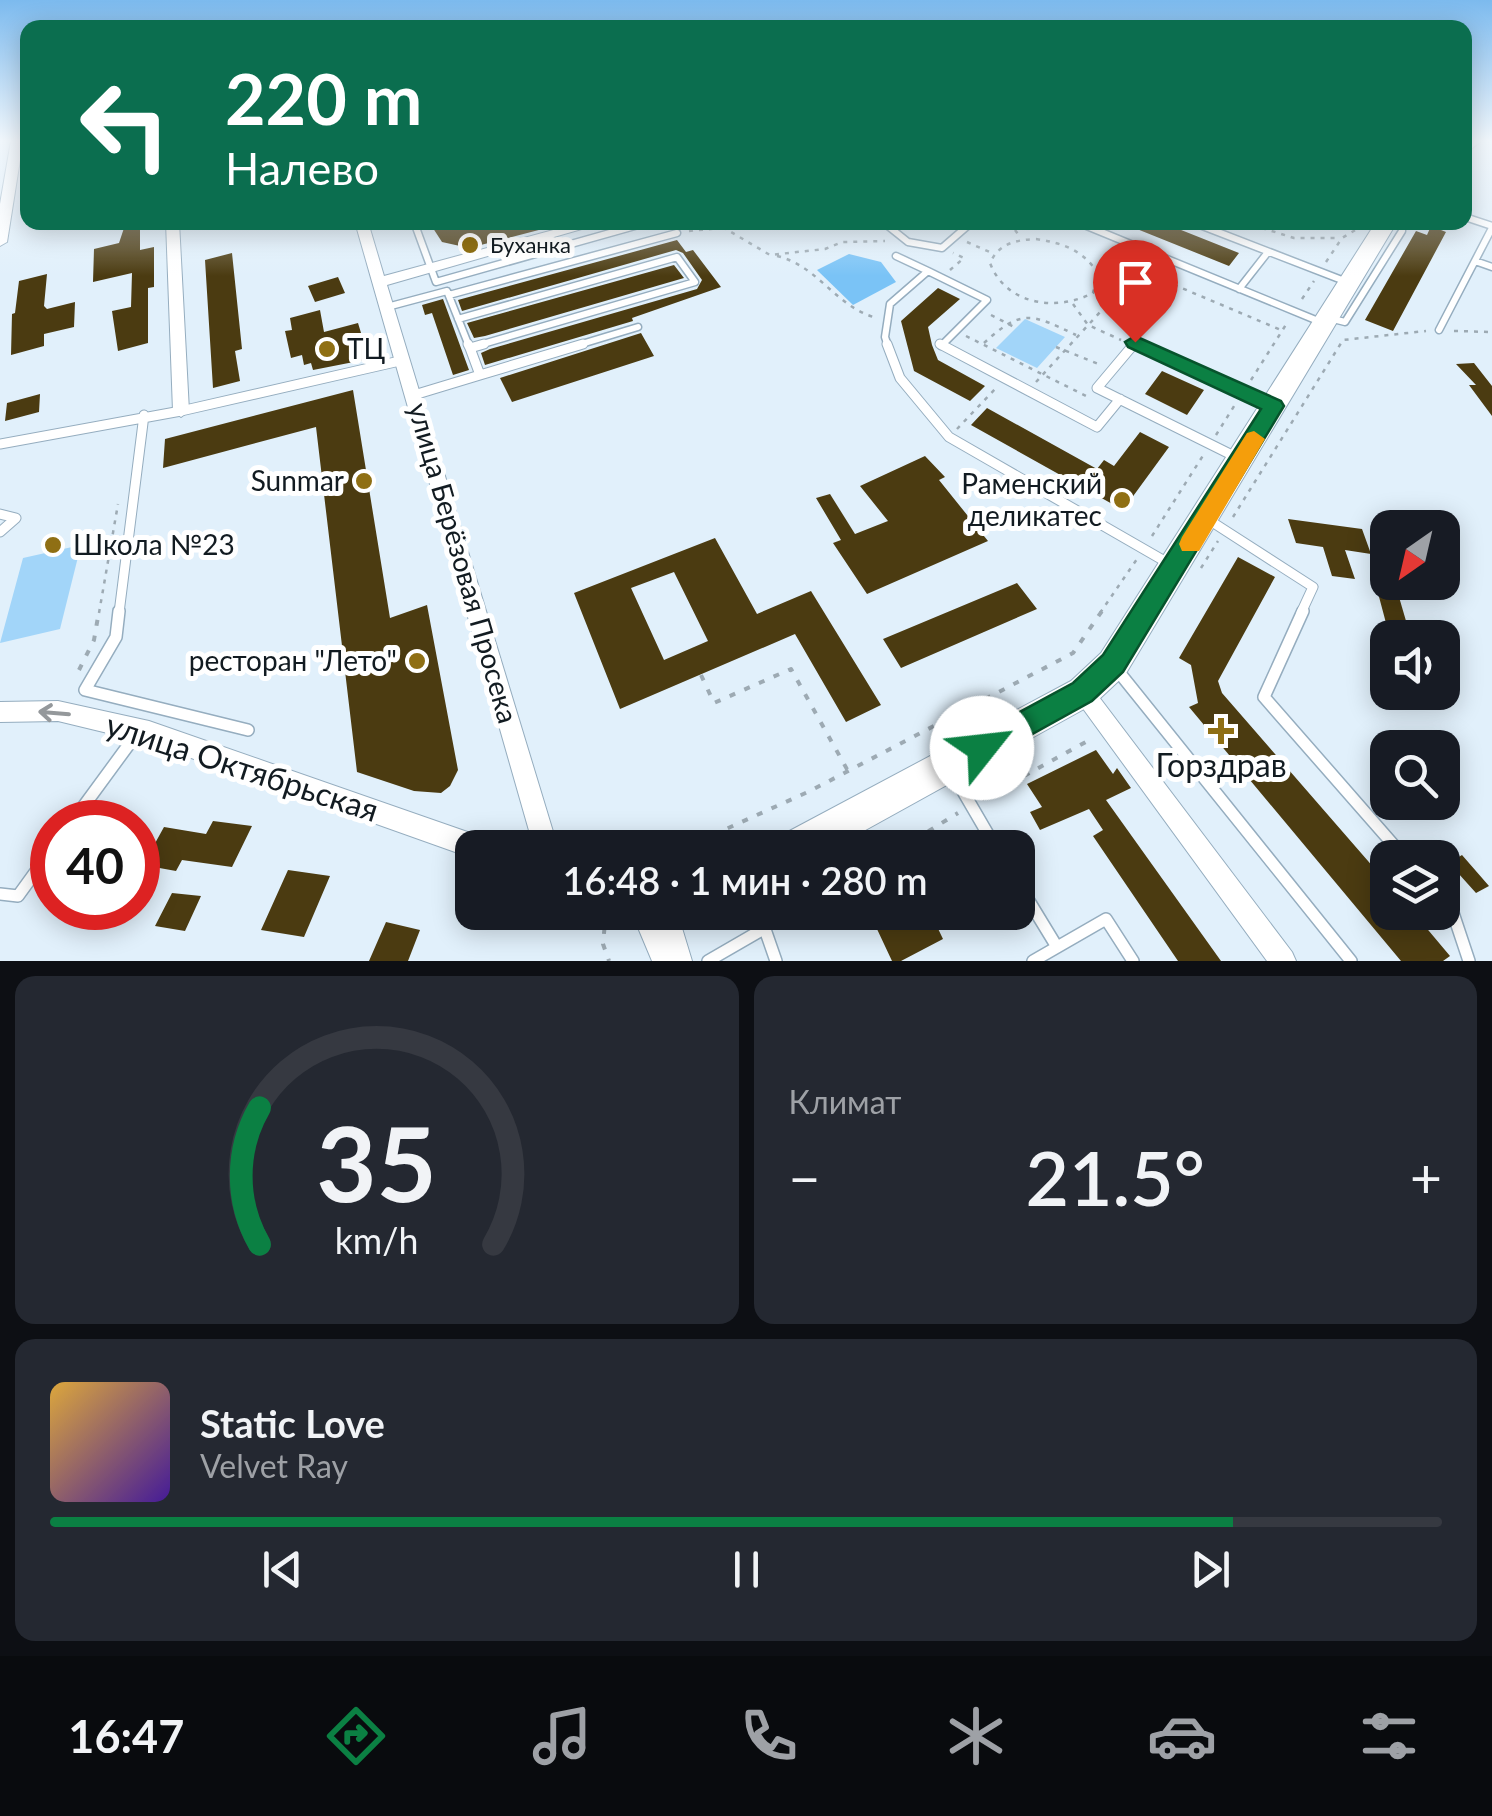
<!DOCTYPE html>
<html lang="ru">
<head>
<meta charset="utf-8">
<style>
	:root { --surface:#171b24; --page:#242831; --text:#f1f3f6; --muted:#9ea1a6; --line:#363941; --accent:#0b8043 }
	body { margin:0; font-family:Lato,sans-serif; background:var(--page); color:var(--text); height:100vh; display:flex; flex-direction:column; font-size:38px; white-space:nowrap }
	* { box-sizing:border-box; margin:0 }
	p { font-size:32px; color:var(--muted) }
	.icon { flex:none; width:55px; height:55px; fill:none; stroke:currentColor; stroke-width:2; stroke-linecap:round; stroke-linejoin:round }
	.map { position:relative; height:961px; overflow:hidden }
	.drawer { display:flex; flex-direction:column; gap:15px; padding:15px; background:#0d0f14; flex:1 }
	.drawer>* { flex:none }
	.top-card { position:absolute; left:20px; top:20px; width:1452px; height:210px; border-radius:20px; box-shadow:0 5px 25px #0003; background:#0b6e4f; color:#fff; overflow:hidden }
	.needle { width:65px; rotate:214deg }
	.buttons { position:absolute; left:1370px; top:510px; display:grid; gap:20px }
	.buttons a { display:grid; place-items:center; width:90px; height:90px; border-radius:20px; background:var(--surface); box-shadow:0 5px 25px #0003; font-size:50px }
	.speed { position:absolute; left:30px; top:800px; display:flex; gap:20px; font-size:50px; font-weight:700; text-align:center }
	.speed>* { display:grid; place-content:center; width:130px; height:130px; border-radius:50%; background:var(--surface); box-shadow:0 5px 25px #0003; line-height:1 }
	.speed .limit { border:15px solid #d22; background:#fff; color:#111 }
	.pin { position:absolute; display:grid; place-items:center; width:85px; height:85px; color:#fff; margin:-102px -42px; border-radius:50% 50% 50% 0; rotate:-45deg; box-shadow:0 0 10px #0007 }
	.pin .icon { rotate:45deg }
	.me { position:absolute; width:110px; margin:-55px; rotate:61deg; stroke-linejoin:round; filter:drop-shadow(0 0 8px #0008) }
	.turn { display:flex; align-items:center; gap:35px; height:210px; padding:0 40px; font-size:45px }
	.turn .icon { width:130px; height:130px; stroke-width:2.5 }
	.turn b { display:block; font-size:70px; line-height:85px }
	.big { font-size:75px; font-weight:600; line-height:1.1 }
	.drawer .widget { flex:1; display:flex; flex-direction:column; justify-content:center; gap:15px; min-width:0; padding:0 35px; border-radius:20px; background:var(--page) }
	.drawer .dial { align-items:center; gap:0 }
	.dial svg { height:260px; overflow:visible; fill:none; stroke:var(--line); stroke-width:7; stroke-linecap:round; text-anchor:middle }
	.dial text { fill:var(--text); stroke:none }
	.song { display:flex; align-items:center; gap:30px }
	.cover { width:120px; height:120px; border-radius:15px; background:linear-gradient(135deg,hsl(40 70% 55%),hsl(260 70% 35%)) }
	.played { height:10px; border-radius:5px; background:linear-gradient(90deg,var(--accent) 85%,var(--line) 85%) }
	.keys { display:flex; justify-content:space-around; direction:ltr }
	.heat { display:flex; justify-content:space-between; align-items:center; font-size:55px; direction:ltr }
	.drawer .tiles { flex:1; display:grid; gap:15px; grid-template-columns:1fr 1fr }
	.widget:last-child { grid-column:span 2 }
	.trip { position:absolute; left:455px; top:830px; width:580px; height:100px; border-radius:20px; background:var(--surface); box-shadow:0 5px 25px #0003; font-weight:600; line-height:100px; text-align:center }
	.dock { display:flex; height:160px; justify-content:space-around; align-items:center; background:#090b0e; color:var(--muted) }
	.dock .icon { width:70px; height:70px }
	.dock .active { color:var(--accent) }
	.dock b { font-size:45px; color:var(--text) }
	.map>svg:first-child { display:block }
</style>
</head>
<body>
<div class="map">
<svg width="1492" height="961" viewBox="0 0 1492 961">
	<rect width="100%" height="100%" fill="#e1f0fb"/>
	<path fill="#a2d5f9" d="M1025 319 1065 337 1037 368 996 348Z
		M81 545 60 629 0 643 23 558Z"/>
	<path fill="#7ac3f6" d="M849 254 881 262 896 282 853 305 817 270Z"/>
	<path fill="#4b3b11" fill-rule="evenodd" d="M126 222H140V250L154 247V287L148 288V343L118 351 112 311 131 307 132 273 93 282 94 249 119 243Z
		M429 222 480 226 493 222 558 225 469 248 442 242Z
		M1161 222 1239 253 1229 266 1122 223Z
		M1431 226 1446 232 1393 331 1365 320 1416 231 1427 235Z
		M677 240 686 252 693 250 721 287 632 318 633 321 485 365 481 353 490 349 697 289 702 280 683 253 676 250 462 311 458 300Z
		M232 253 242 349 235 351 240 381 213 388 205 260Z
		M674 265 684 278 485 336 474 338 467 323Z
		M47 274 44 306 47 309 75 302 74 327 44 334V346L11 355 12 314 15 313 19 281Z
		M338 277 345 293 315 302 308 286Z
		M938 288 960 299 928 327 932 345 938 360 985 386 970 401 914 371 901 321Z
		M443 299 469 370 453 375 432 313 425 315 422 305Z
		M320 310 324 332 358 323 369 359 313 370 311 363 304 365 302 355 291 358 285 331 292 330 290 318Z
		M641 333 654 356 512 402 500 378Z
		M1474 363 1492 386V416L1469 385H1476L1456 364Z
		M1162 371 1204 390 1187 415 1145 394Z
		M353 390 390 618 427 605 458 770 450 786 441 793 414 791 357 772 316 427 163 468 165 439Z
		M40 394 39 412 5 421 7 403Z
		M987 408 1097 469 1104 460 1114 466 1140 432 1169 447 1123 510 971 425Z
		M925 456 945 477 939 480 988 541 867 594 833 543 841 540 816 498 830 494 855 534 888 521 860 486Z
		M1288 519 1362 529 1371 554 1345 550 1355 579 1332 576 1323 547 1296 543Z
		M715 538 757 614 811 591 881 705 846 722 795 634 620 709 574 593ZM674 572 708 641 664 660 631 588Z
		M1238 557 1275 577 1218 681 1222 693 1388 884V912H1413L1450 956 1443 961H1401L1189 707 1198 703 1191 665 1179 658Z
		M1017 583 1037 609 901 668 883 639Z
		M1378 593 1399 597 1411 638H1390Z
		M1096 750 1113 774 1117 768 1131 788 1106 800 1221 961H1178L1093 836 1103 830 1089 809 1040 830 1030 812 1042 807 1027 784Z
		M213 821 252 826 232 867 182 860 176 871 143 865 164 827 206 834Z
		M1462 855 1489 886 1476 893 1449 863Z
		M288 870 330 876 304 937 261 930Z
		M172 893 201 896 185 931 155 926Z
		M869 912H930L943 939 901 961H892Z
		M386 922 420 930 408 961H369Z"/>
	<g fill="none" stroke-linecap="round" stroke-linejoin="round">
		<defs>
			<path id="lane-far2" d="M1465 217 1492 226
				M414 222 436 282 649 222
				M883 222 908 242 942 248 972 222
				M1077 222 1323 323
				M1192 222 1347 282
				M1475 261 1492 267
				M928 271 987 300 941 346
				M1239 289 1268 252
				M449 295 677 233
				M387 307 447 291 469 346
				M1329 318 1345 322 1402 231
				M458 319 677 257 695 282 476 346
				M1439 330 1492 228
				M575 346 638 327
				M888 346 885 337 890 304 928 271 896 256
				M1131 346 1135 342 1144 346"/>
			<path id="lane-far1" d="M468 344 470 348
				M887 344 900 378 949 437 1168 563
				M940 344 1097 427 1120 399
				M1134 344 1097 388 1236 457
				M1139 344 1271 405
				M480 375 583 344
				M414 395 480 375 470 348 484 344
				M0 444 181 411 404 360
				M0 514 16 518 0 532
				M1209 520 1313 587 1301 613
				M119 613 144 415"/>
			<path id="lane" d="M119 611 116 637 85 690 248 730
				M1303 611 1264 697 1405 858
				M1118 671 1351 961
				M950 769 996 848
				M72 822 138 732
				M1018 883 1057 947
				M0 894 18 896 52 849
				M1442 900 1452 910 1469 961
				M759 912 776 961
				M708 961 765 928
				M1033 961 1106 919 1133 961"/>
			<path id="street" d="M11 141H23L7 242 0 246V204Z
				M166 222H179L189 411 181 417 173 411Z
				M355 222H368L384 276 583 222H606L387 285 558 848H534Z
				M1083 682 1090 685 1292 952 1296 961H1267L1076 699 1072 692 1076 685Z
				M58 701 149 721 479 836 487 840 491 848H472V858L149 743 58 721 0 722V702Z"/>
			<path id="secondary" d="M1465 141H1481L1465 154Z
				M1376 222H1397L1125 675 1095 703 833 848H776L782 835 1071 681 1101 653Z
				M645 912H693L688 926 682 928 692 961H652L639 930Z"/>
		</defs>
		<use href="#lane-far2" stroke="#95adbf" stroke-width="9"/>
		<use href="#lane-far1" stroke="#95adbf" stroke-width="11"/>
		<use href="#lane" stroke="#95adbf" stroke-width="14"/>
		<use href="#street" stroke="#95adbf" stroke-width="2"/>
		<use href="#secondary" stroke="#95adbf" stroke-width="2"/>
		<path stroke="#9daab3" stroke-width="2.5" stroke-dasharray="4 6" stroke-linecap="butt" d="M714 222 770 255 825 249 842 242 885 241
			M1009 222 1021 238
			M1243 222 1294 238H1340
			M689 231 721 228
			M1036 239C1062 243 1084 250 1098 274L1093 293C1056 312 1006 305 990 263 999 243 1016 240 1036 239Z
			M967 242 992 253
			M777 256C819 266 835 307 877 318
			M1326 262 1342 238 1362 226
			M1097 267 1139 270 1281 330
			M950 270 964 258 953 253
			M1302 299 1314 281
			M1073 304 1088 325 1121 340
			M991 315 1016 328
			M1454 331 1492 332
			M966 336 1088 397
			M984 343C1022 308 1032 314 1076 335
			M1056 347 1101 365
			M1251 380 1287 323
			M1036 382 1146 262
			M957 429 996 388
			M1216 435 1236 403
			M1233 517 1343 340 1426 331
			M1152 536 1204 454
			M1201 568 1218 541
			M99 613 118 504
			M1100 613 1137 559"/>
		<path stroke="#9daab3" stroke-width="4" stroke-dasharray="6 10" stroke-linecap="butt" d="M79 670 94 640 99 611
			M701 675 714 703 791 669 848 771
			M982 799 1093 738
			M684 848 810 791 1073 653 1102 611
			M901 848 958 813
			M606 912 603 944 609 961
			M775 922 791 912"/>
		<use href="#lane-far2" stroke="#fff" stroke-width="6"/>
		<use href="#lane-far1" stroke="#fff" stroke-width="9"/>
		<use href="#lane" stroke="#fff" stroke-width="11"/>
		<use href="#street" fill="#fff" fill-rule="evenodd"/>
		<use href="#secondary" fill="#fff" fill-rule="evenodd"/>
	</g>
	<defs><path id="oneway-shaft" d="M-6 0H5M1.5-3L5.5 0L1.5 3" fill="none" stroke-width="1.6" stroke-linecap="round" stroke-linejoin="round" transform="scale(2.5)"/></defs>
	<use stroke="#94989b" href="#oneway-shaft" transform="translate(54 713) rotate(-175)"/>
	<linearGradient id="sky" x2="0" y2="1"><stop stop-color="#7cbaee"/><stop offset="0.51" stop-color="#f2f8fd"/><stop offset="1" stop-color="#f2f8fd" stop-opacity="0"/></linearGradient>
	<rect width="1492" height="276" fill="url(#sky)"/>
	<path fill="#0b8043" stroke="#07532c" stroke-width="2.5" d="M1135 336 1281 401 1284 406 1123 672 1092 701 982 762 972 758 968 748 972 738 1073 683 1103 655 1261 409 1128 347 1125 342Z"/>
	<path fill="#f59e0b" d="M1254 431 1265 439 1199 551H1182L1179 544 1182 537 1247 433Z"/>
	<g fill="#8f6f14" stroke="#fff" stroke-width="4">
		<circle cx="470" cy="245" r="10"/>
		<circle cx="327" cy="349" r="10"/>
		<circle cx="364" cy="481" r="10"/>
		<circle cx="1122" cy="500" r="10"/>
		<circle cx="53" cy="545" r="10"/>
		<circle cx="417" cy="661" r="10"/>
		<path d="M1216 716h10v10h10v10h-10v10h-10v-10h-10v-10h10z"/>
	</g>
	<g text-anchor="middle" stroke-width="10" stroke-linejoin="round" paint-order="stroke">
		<g font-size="22" fill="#121b21" stroke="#fff" text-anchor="start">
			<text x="490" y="253">Буханка</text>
		</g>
		<g font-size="28" fill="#121b21" stroke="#fff" text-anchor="end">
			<text x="347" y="359" text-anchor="start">ТЦ</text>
			<text x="344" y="491">Sunmar</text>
			<text x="1102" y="494">Раменский<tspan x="1102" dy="32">деликатес</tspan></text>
			<text x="73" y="555" text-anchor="start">Школа №23</text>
			<text x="397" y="671">ресторан "Лето"</text>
		</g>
		<g font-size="28" fill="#121b21" stroke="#fff">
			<text transform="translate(463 563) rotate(74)" y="10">улица Берёзовая Просека</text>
		</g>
		<g font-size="32" fill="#121b21" stroke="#fff">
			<text x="1221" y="777">Горздрав</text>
		</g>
		<g font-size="32" fill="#121b21" stroke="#fff">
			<text transform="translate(242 768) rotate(18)" y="11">улица Октябрьская</text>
		</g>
	</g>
</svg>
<div class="buttons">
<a><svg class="needle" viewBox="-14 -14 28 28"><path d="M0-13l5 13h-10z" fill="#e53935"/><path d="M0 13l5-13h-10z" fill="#9ea1a6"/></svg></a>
<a><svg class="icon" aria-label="sound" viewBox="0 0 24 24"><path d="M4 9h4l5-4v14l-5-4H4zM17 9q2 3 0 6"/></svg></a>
<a><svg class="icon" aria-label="search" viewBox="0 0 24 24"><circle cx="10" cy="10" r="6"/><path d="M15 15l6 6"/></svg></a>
<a><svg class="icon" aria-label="layers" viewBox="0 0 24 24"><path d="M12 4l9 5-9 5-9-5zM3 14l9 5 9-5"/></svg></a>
</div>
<div class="speed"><div class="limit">40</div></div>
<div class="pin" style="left:1135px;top:342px;background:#d93025"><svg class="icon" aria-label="arrive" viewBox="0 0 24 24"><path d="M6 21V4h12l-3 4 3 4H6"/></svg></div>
<svg class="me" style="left:982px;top:748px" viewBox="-20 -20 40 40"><circle r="19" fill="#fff"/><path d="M0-13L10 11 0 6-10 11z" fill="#0b8043"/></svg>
<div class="trip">16:48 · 1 мин · 280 m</div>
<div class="top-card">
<div class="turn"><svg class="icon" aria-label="left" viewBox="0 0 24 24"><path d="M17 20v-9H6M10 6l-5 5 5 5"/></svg><div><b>220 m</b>Налево</div></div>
</div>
</div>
<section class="drawer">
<div class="tiles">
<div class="widget dial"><svg viewBox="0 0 100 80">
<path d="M14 69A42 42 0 1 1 86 69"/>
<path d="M14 69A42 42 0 0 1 14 27" stroke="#0b8043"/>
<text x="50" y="56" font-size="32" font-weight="700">35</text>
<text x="50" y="72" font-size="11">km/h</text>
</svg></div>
<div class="widget"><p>Климат</p>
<div class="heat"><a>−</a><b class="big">21.5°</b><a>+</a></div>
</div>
<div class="widget">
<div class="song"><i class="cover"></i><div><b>Static Love</b><p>Velvet Ray</p></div></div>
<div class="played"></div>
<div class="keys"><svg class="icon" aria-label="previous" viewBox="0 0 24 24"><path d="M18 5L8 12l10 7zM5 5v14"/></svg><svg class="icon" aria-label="pause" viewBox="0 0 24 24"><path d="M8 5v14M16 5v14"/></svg><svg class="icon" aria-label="next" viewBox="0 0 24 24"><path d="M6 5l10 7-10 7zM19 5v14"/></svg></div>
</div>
</div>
</section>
<nav class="dock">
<b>16:47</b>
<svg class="icon active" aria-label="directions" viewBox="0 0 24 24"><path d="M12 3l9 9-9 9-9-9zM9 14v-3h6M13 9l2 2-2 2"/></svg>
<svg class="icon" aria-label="music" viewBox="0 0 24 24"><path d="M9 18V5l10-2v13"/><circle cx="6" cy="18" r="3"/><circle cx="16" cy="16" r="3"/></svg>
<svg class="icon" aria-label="phone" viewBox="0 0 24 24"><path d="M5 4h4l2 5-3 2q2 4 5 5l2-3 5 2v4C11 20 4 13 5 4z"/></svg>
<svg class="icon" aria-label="climate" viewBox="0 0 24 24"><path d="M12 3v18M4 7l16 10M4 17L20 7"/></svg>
<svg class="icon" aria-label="car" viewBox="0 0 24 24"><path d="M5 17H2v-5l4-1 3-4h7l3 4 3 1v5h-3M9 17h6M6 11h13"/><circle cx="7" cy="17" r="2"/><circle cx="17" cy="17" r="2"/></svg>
<svg class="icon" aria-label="filters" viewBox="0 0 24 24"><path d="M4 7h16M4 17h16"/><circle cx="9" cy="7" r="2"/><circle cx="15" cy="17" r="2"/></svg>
</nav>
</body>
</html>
